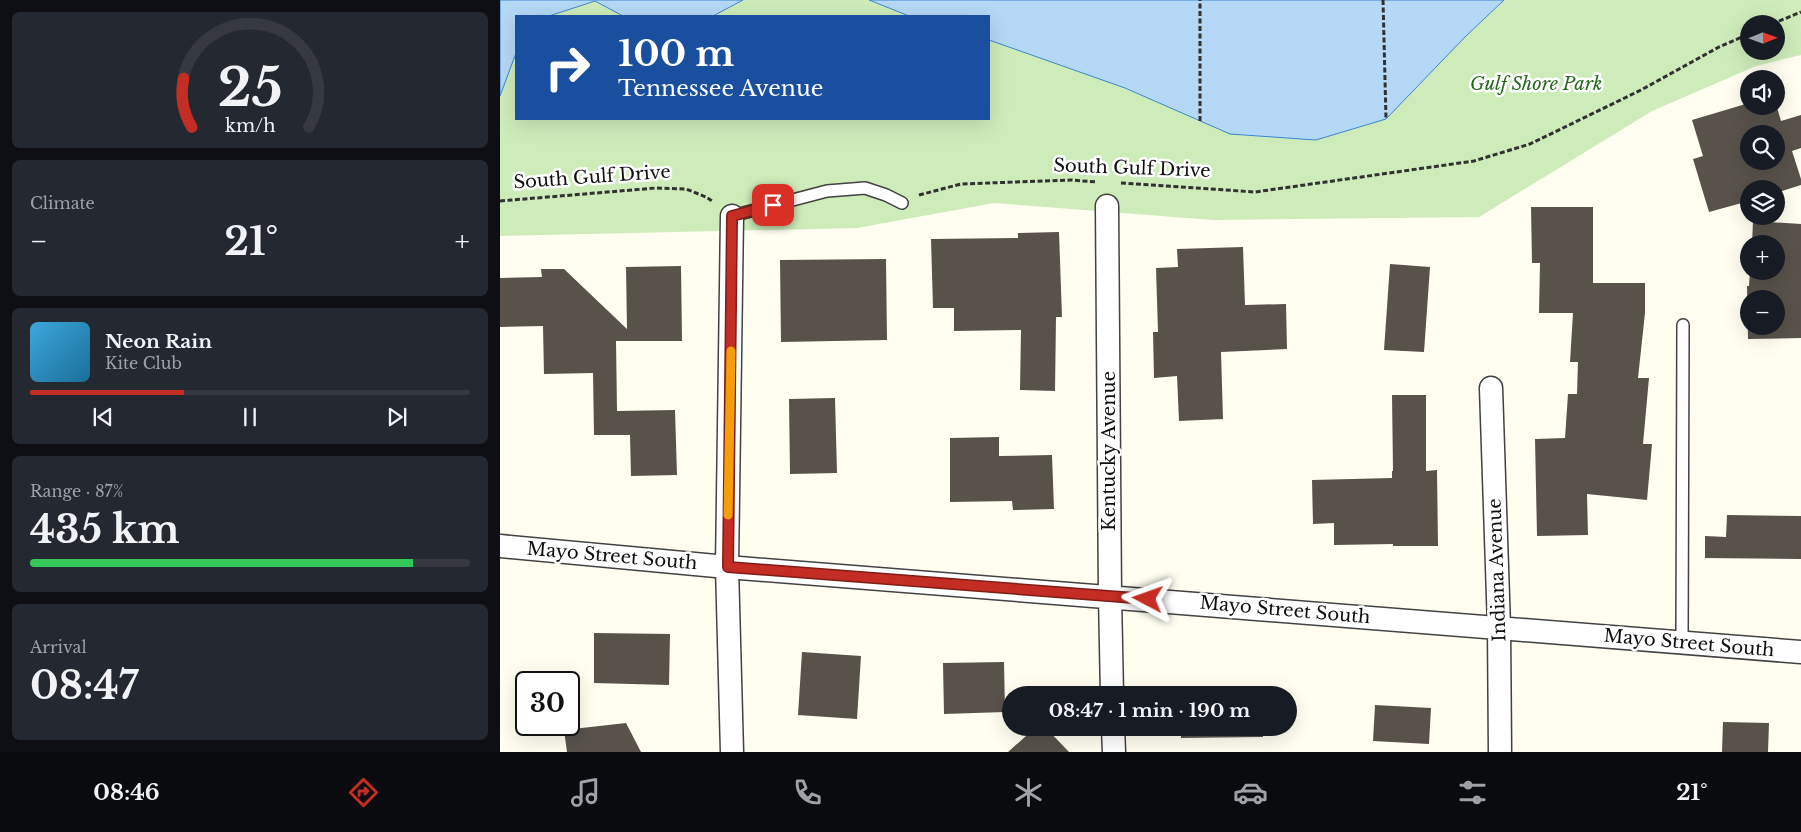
<!DOCTYPE html>
<html lang="en">
<head>
<meta charset="utf-8">
<style>
	:root { --surface:#171b24; --page:#242831; --text:#f1f3f6; --muted:#9ea1a6; --line:#363941; --accent:#c32d24 }
	body { margin:0; font-family:"Libre Baskerville",serif; background:var(--page); color:var(--text); height:100vh; display:flex; flex-direction:column; font-size:19px; white-space:nowrap }
	* { box-sizing:border-box; margin:0 }
	p { font-size:16px; color:var(--muted) }
	.icon { flex:none; width:28px; height:28px; fill:none; stroke:currentColor; stroke-width:2; stroke-linecap:round; stroke-linejoin:round }
	.map { position:relative; flex:1; overflow:hidden }
	.panel { display:flex; flex-direction:column; gap:12px; padding:12px; background:#0d0f14; width:500px }
	.panel>* { flex:none }
	.banner { position:absolute; left:15px; top:15px; width:475px; height:105px; border-radius:0px; box-shadow:0 5px 20px #0002; background:#1a4fa0; color:#fff; overflow:hidden }
	.needle { width:32px; rotate:89deg }
	.controls { position:absolute; left:1240px; top:15px; display:grid; gap:10px }
	.controls a { display:grid; place-items:center; width:45px; height:45px; border-radius:50%; background:var(--surface); box-shadow:0 5px 20px #0002; font-size:25px }
	.speed { position:absolute; left:15px; top:671px; display:flex; gap:10px; font-size:25px; font-weight:700; text-align:center }
	.speed>* { display:grid; place-content:center; width:65px; height:65px; border-radius:50%; background:var(--surface); box-shadow:0 5px 20px #0002; line-height:1 }
	.speed .limit { border:2px solid #111; border-radius:8px; background:#fff; color:#111 }
	.pin { position:absolute; display:grid; place-items:center; width:42px; height:42px; color:#fff; margin:-21px; border-radius:10px; box-shadow:0 2px 8px #0006 }
	.me { position:absolute; width:55px; margin:-28px; rotate:274deg; stroke-linejoin:round; filter:drop-shadow(0 0 4px #0008) }
	.turn { display:flex; align-items:center; gap:18px; height:105px; padding:0 20px; font-size:22px }
	.turn .icon { width:65px; height:65px; stroke-width:2.5 }
	.turn b { display:block; font-size:35px; line-height:42px }
	.big { font-size:38px; font-weight:700; line-height:1.1 }
	.panel .tile { flex:1; display:flex; flex-direction:column; justify-content:center; gap:8px; min-width:0; padding:0 18px; border-radius:8px; background:var(--page) }
	.panel .dial { align-items:center; gap:0 }
	.dial svg { height:130px; overflow:visible; fill:none; stroke:var(--line); stroke-width:7; stroke-linecap:round; text-anchor:middle }
	.dial text { fill:var(--text); stroke:none }
	.song { display:flex; align-items:center; gap:15px }
	.cover { width:60px; height:60px; border-radius:8px; background:linear-gradient(135deg,hsl(200 70% 55%),hsl(200 70% 35%)) }
	.played { height:5px; border-radius:2px; background:linear-gradient(90deg,var(--accent) 35%,var(--line) 35%) }
	.keys { display:flex; justify-content:space-around; direction:ltr }
	.heat { display:flex; justify-content:space-between; align-items:center; font-size:28px; direction:ltr }
	.charge { height:8px; border-radius:4px; background:linear-gradient(90deg,#34c759 87%,var(--line) 0) }
	.trip { position:absolute; left:502px; top:686px; width:295px; height:50px; border-radius:25px; background:var(--surface); box-shadow:0 5px 20px #0002; font-weight:700; line-height:50px; text-align:center }
	.menu { display:flex; height:80px; justify-content:space-around; align-items:center; background:#090b0e; color:var(--muted) }
	.menu .icon { width:35px; height:35px }
	.menu .selected { color:var(--accent) }
	.menu b { font-size:22px; color:var(--text) }
	main { display:flex; flex:1; min-height:0 }
	.map>svg:first-child { display:block }
</style>
</head>
<body>
<main>
<section class="panel">
<div class="tile dial"><svg viewBox="0 0 100 80">
<path d="M14 69A42 42 0 1 1 86 69"/>
<path d="M14 69A42 42 0 0 1 9 39" stroke="#c32d24"/>
<text x="50" y="56" font-size="32" font-weight="700">25</text>
<text x="50" y="72" font-size="11">km/h</text>
</svg></div>
<div class="tile"><p>Climate</p>
<div class="heat"><a>−</a><b class="big">21°</b><a>+</a></div>
</div>
<div class="tile">
<div class="song"><i class="cover"></i><div><b>Neon Rain</b><p>Kite Club</p></div></div>
<div class="played"></div>
<div class="keys"><svg class="icon" aria-label="previous" viewBox="0 0 24 24"><path d="M18 5L8 12l10 7zM5 5v14"/></svg><svg class="icon" aria-label="pause" viewBox="0 0 24 24"><path d="M8 5v14M16 5v14"/></svg><svg class="icon" aria-label="next" viewBox="0 0 24 24"><path d="M6 5l10 7-10 7zM19 5v14"/></svg></div>
</div>
<div class="tile"><p>Range · 87%</p><b class="big">435 km</b><div class="charge"></div></div>
<div class="tile"><p>Arrival</p><b class="big">08:47</b></div>
</section>
<div class="map">
<svg width="1301" height="752" viewBox="0 0 1301 752">
	<rect width="100%" height="100%" fill="#fffef1"/>
	<path fill="#ceebba" fill-rule="evenodd" d="M243 0H369L409 16H213Z
		M1004 0H1301V55L1256 66 1152 111 979 217 713 220 494 203 357 228 0 236V96L16 53V119H489V40L625 88 730 134 965 37ZM1249 24H1276V51H1249Z
		M95 1 123 16H49Z"/>
	<path fill="#b5d8f7" stroke="#3b85d0" d="M0 0H243L213 16H123L95 1 49 16H16V53L0 96Z
		M369 0H1004L965 37 886 119 816 140 730 134 625 88 489 40V16H409Z"/>
	<path fill="#58524b" fill-rule="evenodd" d="M1249 103V106H1276V104L1281 121 1301 115V148L1292 151 1301 179V185L1276 193V189H1249V201L1209 212 1193 159 1203 156 1192 120ZM1249 134H1276V161H1249Z
		M1031 207H1093V283H1145V313L1138 378H1149L1143 444H1152L1147 500 1087 494 1088 535 1037 536 1035 439 1065 438 1068 394H1077L1078 362H1070L1073 313H1039L1040 263H1032Z
		M1253 221 1301 224V338L1248 339 1247 286H1249L1250 271H1276V244H1252ZM1249 299H1276V326H1249Z
		M559 232 562 317H556L555 391 520 390 521 330 454 331V308H433L431 239 518 238V233Z
		M743 247 745 305 786 304 787 349 721 352 723 419 679 421 677 376 654 378 653 332H658L656 268 678 267 677 249Z
		M386 259 387 340 281 342 280 260Z
		M890 264 930 267 924 352 884 350Z
		M181 266 182 341H116L117 411 175 410 177 475 131 476 130 435H94L93 373 44 374 43 326 0 327V278L42 277 41 269H64L127 329 126 267Z
		M892 395H926V471L937 470 938 546H893V544L834 545V523L813 524 812 480 892 478V471H893Z
		M335 398 337 473 290 474 289 399Z
		M499 437V456L552 455 554 509 513 510 512 501 450 502V438Z
		M1227 515 1301 516V559L1205 558V536L1226 537Z
		M94 633 170 634 169 685 94 683Z
		M302 652 361 656 357 719 298 715Z
		M504 662 505 712 444 714 443 663Z
		M680 688H762V695H680Z
		M875 705 931 708 929 744 873 741Z
		M1223 722 1269 723 1268 752H1222Z
		M126 723 141 752H67L64 730Z
		M535 728H546L569 752H508Z
		M681 728H763V737L681 738Z"/>
	<g fill="none" stroke-linecap="round" stroke-linejoin="round">
		<defs>
			<path id="lane" d="M232 216 327 191 365 188 386 195 402 203
				M1182 642 1183 325"/>
			<path id="street" d="M607 206 610 596 612 695
				M991 388 999 627 1000 752
				M0 546 227 567 1301 652
				M613 728 614 752
				M232 752 227 567 232 216"/>
		</defs>
		<use href="#lane" stroke="#424242" stroke-width="14"/>
		<use href="#street" stroke="#424242" stroke-width="25"/>
		<path stroke="#313131" stroke-width="3" stroke-dasharray="5 2.5" stroke-linecap="butt" d="M883 0 886 119
			M1272 24 1301 12
			M700 121V0
			M621 183 755 192 974 161 1030 144 1141 90 1219 47 1249 34
			M419 195 461 184 571 180 597 182
			M0 201 156 188 186 189 206 197 212 201"/>
		<use href="#lane" stroke="#fff" stroke-width="11"/>
		<use href="#street" stroke="#fff" stroke-width="22"/>
	</g>
	<g fill="none" stroke-linecap="round" stroke-linejoin="round">
		<defs>
			<path id="route" d="M273 205 232 216 228 567 648 599"/>
		</defs>
		<use href="#route" stroke="#7f1d17" stroke-width="12"/>
		<use href="#route" stroke="#c32d24" stroke-width="9"/>
		<path stroke="#f59e0b" stroke-width="9" d="M228 515 231 351"/>
	</g>
	<g text-anchor="middle" stroke-width="5" stroke-linejoin="round" paint-order="stroke">
		<g font-size="18" font-style="italic" fill="#25691d" stroke="#fff">
			<text x="1036" y="90">Gulf Shore Park</text>
		</g>
		<g font-size="18" fill="#0f0f0f" stroke="#fff">
			<text transform="translate(632 168) rotate(2)" y="6">South Gulf Drive</text>
			<text transform="translate(92 177) rotate(-4)" y="6">South Gulf Drive</text>
			<text transform="translate(609 451) rotate(-90)" y="6">Kentucky Avenue</text>
			<text transform="translate(112 556) rotate(5)" y="6">Mayo Street South</text>
			<text transform="translate(997 570) rotate(-92)" y="6">Indiana Avenue</text>
			<text transform="translate(785 610) rotate(5)" y="6">Mayo Street South</text>
			<text transform="translate(1189 643) rotate(5)" y="6">Mayo Street South</text>
		</g>
	</g>
</svg>
<div class="controls">
<a><svg class="needle" viewBox="-14 -14 28 28"><path d="M0-13l5 13h-10z" fill="#e53935"/><path d="M0 13l5-13h-10z" fill="#9ea1a6"/></svg></a>
<a><svg class="icon" aria-label="sound" viewBox="0 0 24 24"><path d="M4 9h4l5-4v14l-5-4H4zM17 9q2 3 0 6"/></svg></a>
<a><svg class="icon" aria-label="search" viewBox="0 0 24 24"><circle cx="10" cy="10" r="6"/><path d="M15 15l6 6"/></svg></a>
<a><svg class="icon" aria-label="layers" viewBox="0 0 24 24"><path d="M12 4l9 5-9 5-9-5zM3 14l9 5 9-5"/></svg></a>
<a>+</a>
<a>−</a>
</div>
<div class="speed"><div class="limit">30</div></div>
<div class="pin" style="left:273px;top:205px;background:#d93025"><svg class="icon" aria-label="arrive" viewBox="0 0 24 24"><path d="M6 21V4h12l-3 4 3 4H6"/></svg></div>
<svg class="me" style="left:648px;top:599px" viewBox="-20 -20 40 40"><path d="M0-17L14 15 0 8-14 15z" fill="#c32d24" stroke="#fff" stroke-width="4"/></svg>
<div class="trip">08:47 · 1 min · 190 m</div>
<div class="banner">
<div class="turn"><svg class="icon" aria-label="right" viewBox="0 0 24 24"><path d="M7 20v-9h11M14 6l5 5-5 5"/></svg><div><b>100 m</b>Tennessee Avenue</div></div>
</div>
</div>
</main>
<nav class="menu">
<b>08:46</b>
<svg class="icon selected" aria-label="directions" viewBox="0 0 24 24"><path d="M12 3l9 9-9 9-9-9zM9 14v-3h6M13 9l2 2-2 2"/></svg>
<svg class="icon" aria-label="music" viewBox="0 0 24 24"><path d="M9 18V5l10-2v13"/><circle cx="6" cy="18" r="3"/><circle cx="16" cy="16" r="3"/></svg>
<svg class="icon" aria-label="phone" viewBox="0 0 24 24"><path d="M5 4h4l2 5-3 2q2 4 5 5l2-3 5 2v4C11 20 4 13 5 4z"/></svg>
<svg class="icon" aria-label="climate" viewBox="0 0 24 24"><path d="M12 3v18M4 7l16 10M4 17L20 7"/></svg>
<svg class="icon" aria-label="car" viewBox="0 0 24 24"><path d="M5 17H2v-5l4-1 3-4h7l3 4 3 1v5h-3M9 17h6M6 11h13"/><circle cx="7" cy="17" r="2"/><circle cx="17" cy="17" r="2"/></svg>
<svg class="icon" aria-label="filters" viewBox="0 0 24 24"><path d="M4 7h16M4 17h16"/><circle cx="9" cy="7" r="2"/><circle cx="15" cy="17" r="2"/></svg>
<b>21°</b>
</nav>
</body>
</html>
